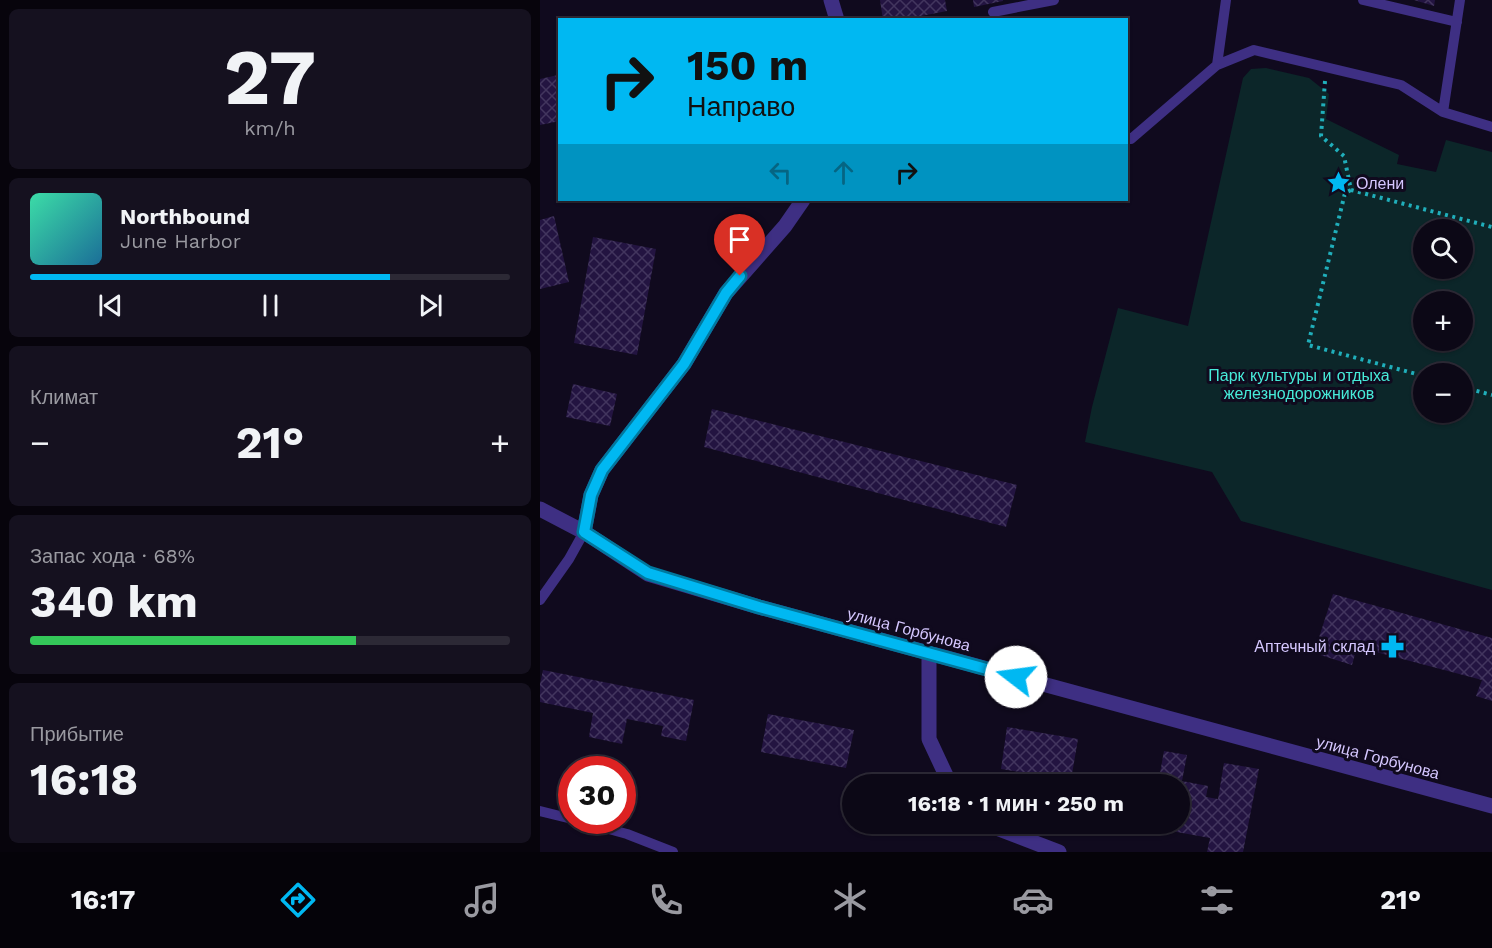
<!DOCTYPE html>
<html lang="ru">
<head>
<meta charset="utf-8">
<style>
	:root { --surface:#0c0816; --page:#15111f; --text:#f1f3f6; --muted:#9a9aa1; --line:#2c2935; --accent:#00b8f2 }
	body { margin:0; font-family:"Work Sans",sans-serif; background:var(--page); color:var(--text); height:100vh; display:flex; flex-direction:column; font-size:22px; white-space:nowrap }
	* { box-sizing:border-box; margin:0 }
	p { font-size:20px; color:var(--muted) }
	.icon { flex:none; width:33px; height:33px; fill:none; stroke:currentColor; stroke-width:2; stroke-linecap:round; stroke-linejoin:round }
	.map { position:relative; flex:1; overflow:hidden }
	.side { display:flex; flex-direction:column; gap:9px; padding:9px; background:#07040c; width:540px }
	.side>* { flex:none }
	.banner { position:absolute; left:18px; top:18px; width:570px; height:183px; border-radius:0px; box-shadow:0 2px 4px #0004,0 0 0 2px var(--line); background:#00b8f2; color:#111; overflow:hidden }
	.tools { position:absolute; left:873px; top:219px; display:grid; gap:12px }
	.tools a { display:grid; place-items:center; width:60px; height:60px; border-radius:50%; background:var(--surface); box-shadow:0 2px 4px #0004,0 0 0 2px var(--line); font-size:30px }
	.speed { position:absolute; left:18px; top:756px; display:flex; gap:12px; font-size:30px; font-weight:700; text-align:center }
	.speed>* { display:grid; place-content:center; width:78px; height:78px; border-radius:50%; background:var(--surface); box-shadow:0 2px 4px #0004,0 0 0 2px var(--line); line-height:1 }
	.speed .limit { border:9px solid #d22; background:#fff; color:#111 }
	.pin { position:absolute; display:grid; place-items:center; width:51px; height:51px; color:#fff; margin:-62px -26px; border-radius:50% 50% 50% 0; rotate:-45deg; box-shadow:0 0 6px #0007 }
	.pin .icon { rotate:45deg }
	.me { position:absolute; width:66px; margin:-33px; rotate:285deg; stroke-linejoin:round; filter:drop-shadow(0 0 4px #0008) }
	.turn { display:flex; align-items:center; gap:21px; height:126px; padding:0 30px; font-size:27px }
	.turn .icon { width:78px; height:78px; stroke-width:2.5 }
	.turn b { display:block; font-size:42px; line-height:51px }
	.lanes { display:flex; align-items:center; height:57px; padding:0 30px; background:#0003; justify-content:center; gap:30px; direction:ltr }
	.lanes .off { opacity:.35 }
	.big { font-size:45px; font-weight:700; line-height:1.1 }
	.side .widget { flex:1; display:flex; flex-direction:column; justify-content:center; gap:9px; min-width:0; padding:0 21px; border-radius:9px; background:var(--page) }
	.side .dial { align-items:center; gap:0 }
	.dial b { font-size:78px; line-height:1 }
	.song { display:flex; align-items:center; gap:18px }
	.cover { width:72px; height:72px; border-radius:9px; background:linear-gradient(135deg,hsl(160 70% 55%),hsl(200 70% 35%)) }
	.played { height:6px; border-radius:3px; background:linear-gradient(90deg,var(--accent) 75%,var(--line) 75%) }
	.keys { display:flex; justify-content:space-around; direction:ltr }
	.heat { display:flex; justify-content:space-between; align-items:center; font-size:33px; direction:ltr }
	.charge { height:9px; border-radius:4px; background:linear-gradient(90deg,#34c759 68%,var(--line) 0) }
	.trip { position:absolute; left:302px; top:774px; width:348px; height:60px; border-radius:30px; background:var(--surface); box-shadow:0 2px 4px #0004,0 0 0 2px var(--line); font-weight:700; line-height:60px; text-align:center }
	.tabs { display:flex; height:96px; justify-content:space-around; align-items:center; background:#050309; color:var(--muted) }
	.tabs .icon { width:42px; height:42px }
	.tabs .selected { color:var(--accent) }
	.tabs b { font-size:27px; color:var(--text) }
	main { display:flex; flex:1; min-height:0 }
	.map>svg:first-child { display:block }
</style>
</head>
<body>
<main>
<section class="side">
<div class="widget dial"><b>27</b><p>km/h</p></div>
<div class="widget">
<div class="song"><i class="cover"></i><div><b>Northbound</b><p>June Harbor</p></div></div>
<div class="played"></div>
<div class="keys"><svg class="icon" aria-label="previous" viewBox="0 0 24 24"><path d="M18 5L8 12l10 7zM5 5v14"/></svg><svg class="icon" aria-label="pause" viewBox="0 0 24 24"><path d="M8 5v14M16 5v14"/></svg><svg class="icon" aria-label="next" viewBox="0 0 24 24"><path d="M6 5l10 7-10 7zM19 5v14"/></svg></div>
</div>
<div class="widget"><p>Климат</p>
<div class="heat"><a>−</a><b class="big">21°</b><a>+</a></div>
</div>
<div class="widget"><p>Запас хода · 68%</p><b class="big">340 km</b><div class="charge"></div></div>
<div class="widget"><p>Прибытие</p><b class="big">16:18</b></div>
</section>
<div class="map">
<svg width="952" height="852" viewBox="0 0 952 852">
	<defs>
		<pattern id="building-cross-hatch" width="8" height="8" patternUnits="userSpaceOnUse" patternTransform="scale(1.5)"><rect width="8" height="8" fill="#231441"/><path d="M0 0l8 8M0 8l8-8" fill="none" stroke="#42355e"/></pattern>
	</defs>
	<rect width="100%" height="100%" fill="#100a1e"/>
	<path fill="#0c2629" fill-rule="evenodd" d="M726 68 769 78 789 94 786 119 859 155 857 164 896 172 906 140 952 152V590L701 521 672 472 545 442 552 407 578 308 648 326 703 78 711 69ZM884 230H922V268H884ZM884 302H922V340H884ZM884 374H922V412H884Z"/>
	<path fill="url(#building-cross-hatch)" d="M340 0H405L407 11 360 20H343Z
		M433 0H463V1L434 7Z
		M874 0H895L894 6Z
		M18 75 20 121 0 125V79Z
		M14 216 29 282 0 289V220Z
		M53 237 116 249 97 355 34 343Z
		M33 384 77 394 70 426 26 417Z
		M172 409 477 485 466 527 164 447Z
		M793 594 952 638V701L936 696 942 680 817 647 812 665 774 653Z
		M3 670 154 700 146 741 121 736 123 726 87 719 82 744 49 737 53 713 0 702V684Z
		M228 714 314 730 306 768 221 752Z
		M467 727 538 739 531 780 461 769Z
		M624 751 647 755 642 781 668 786 666 797 678 799 684 763 719 769 703 852H667L670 838 598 825 639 824V784H618Z"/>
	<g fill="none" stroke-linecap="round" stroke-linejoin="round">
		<path stroke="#20aeba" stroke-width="4" stroke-dasharray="3 4.5" stroke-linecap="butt" d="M785 81 781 136 804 156 811 190 952 227
			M811 190 805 193 768 345 884 376
			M922 387 952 395"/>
		<path stroke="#3e2f83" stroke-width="10" d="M823 0 917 22
			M453 12 514 0
			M677 65 686 0
			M903 112 920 0
			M586 138 591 139 677 65 714 50 861 85 903 112 952 127
			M0 600 29 559 44 532
			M0 811 32 819
			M36 820 87 834 133 852"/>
		<path stroke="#3e2f83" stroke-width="15" d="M291 0 297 20
			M0 509 44 532 108 574 219 607 952 806
			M44 532 51 495 62 470 144 364 186 293 245 226 263 200
			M389 653V739L410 784
			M446 824 519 852"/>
	</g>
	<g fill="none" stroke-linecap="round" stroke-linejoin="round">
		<defs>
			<path id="route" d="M200 276 186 293 144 364 62 470 51 495 44 532 108 573 219 607 476 677"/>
		</defs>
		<use href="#route" stroke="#00789d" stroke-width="15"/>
		<use href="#route" stroke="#00b8f2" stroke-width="10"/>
	</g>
	<defs>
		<symbol id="sight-bare" viewBox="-9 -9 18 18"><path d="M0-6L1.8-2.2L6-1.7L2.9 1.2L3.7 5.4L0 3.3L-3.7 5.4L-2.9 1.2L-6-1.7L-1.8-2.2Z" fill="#00b8f2" stroke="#100a1e" stroke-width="2.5" paint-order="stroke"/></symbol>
		<symbol id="pharmacy-bare" viewBox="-9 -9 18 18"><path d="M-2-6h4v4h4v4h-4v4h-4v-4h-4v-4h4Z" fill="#00b8f2" stroke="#100a1e" stroke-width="2.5" paint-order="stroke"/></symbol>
	</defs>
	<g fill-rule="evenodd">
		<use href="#sight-bare" x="782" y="166" width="33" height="33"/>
		<use href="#pharmacy-bare" x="836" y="630" width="33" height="33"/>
	</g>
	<g text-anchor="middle" stroke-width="6" stroke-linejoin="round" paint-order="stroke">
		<g font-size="16" fill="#d5c7ff" stroke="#100a1e" text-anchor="start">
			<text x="816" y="189">Олени</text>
			<text x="835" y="652" text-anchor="end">Аптечный склад</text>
		</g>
		<g font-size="16" fill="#47ebd9" stroke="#100a1e">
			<text x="759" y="381">Парк культуры и отдыха<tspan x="759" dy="18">железнодорожников</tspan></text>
		</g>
		<g font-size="16" fill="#d5c7ff" stroke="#100a1e">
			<text transform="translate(369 629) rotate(15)" y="6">улица Горбунова</text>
			<text transform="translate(838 757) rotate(15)" y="6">улица Горбунова</text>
		</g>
	</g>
</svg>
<div class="tools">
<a><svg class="icon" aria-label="search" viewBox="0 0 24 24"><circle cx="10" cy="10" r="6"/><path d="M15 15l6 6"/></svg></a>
<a>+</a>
<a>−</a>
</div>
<div class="speed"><div class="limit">30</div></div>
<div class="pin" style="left:200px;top:276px;background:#d93025"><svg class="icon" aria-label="arrive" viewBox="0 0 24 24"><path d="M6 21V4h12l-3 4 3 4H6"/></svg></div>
<svg class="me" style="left:476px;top:677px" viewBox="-20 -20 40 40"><circle r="19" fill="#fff"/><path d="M0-13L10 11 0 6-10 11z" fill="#00b8f2"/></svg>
<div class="trip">16:18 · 1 мин · 250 m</div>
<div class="banner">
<div class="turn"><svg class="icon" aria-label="right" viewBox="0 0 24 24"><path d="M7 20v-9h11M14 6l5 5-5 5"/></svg><div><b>150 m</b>Направо</div></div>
<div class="lanes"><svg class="icon off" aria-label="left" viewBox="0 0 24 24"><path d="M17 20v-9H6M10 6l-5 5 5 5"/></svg><svg class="icon off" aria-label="ahead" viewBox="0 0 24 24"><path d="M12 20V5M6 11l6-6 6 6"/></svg><svg class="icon" aria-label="right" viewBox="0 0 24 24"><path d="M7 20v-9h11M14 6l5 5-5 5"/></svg></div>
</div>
</div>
</main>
<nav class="tabs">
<b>16:17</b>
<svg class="icon selected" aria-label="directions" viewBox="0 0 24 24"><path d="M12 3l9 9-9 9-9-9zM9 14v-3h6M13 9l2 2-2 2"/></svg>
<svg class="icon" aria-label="music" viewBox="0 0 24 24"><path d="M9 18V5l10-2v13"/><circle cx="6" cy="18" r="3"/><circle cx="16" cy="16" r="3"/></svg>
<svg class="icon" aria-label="phone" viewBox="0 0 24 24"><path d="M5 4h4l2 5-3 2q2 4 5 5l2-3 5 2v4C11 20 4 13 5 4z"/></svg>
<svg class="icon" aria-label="climate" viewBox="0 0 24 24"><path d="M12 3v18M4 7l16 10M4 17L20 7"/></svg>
<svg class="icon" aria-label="car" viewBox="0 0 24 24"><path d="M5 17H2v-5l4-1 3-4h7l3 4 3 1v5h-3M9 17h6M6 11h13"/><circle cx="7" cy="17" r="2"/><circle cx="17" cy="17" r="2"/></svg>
<svg class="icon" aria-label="filters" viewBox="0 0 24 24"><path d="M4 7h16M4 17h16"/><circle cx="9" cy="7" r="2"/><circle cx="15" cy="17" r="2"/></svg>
<b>21°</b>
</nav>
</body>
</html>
